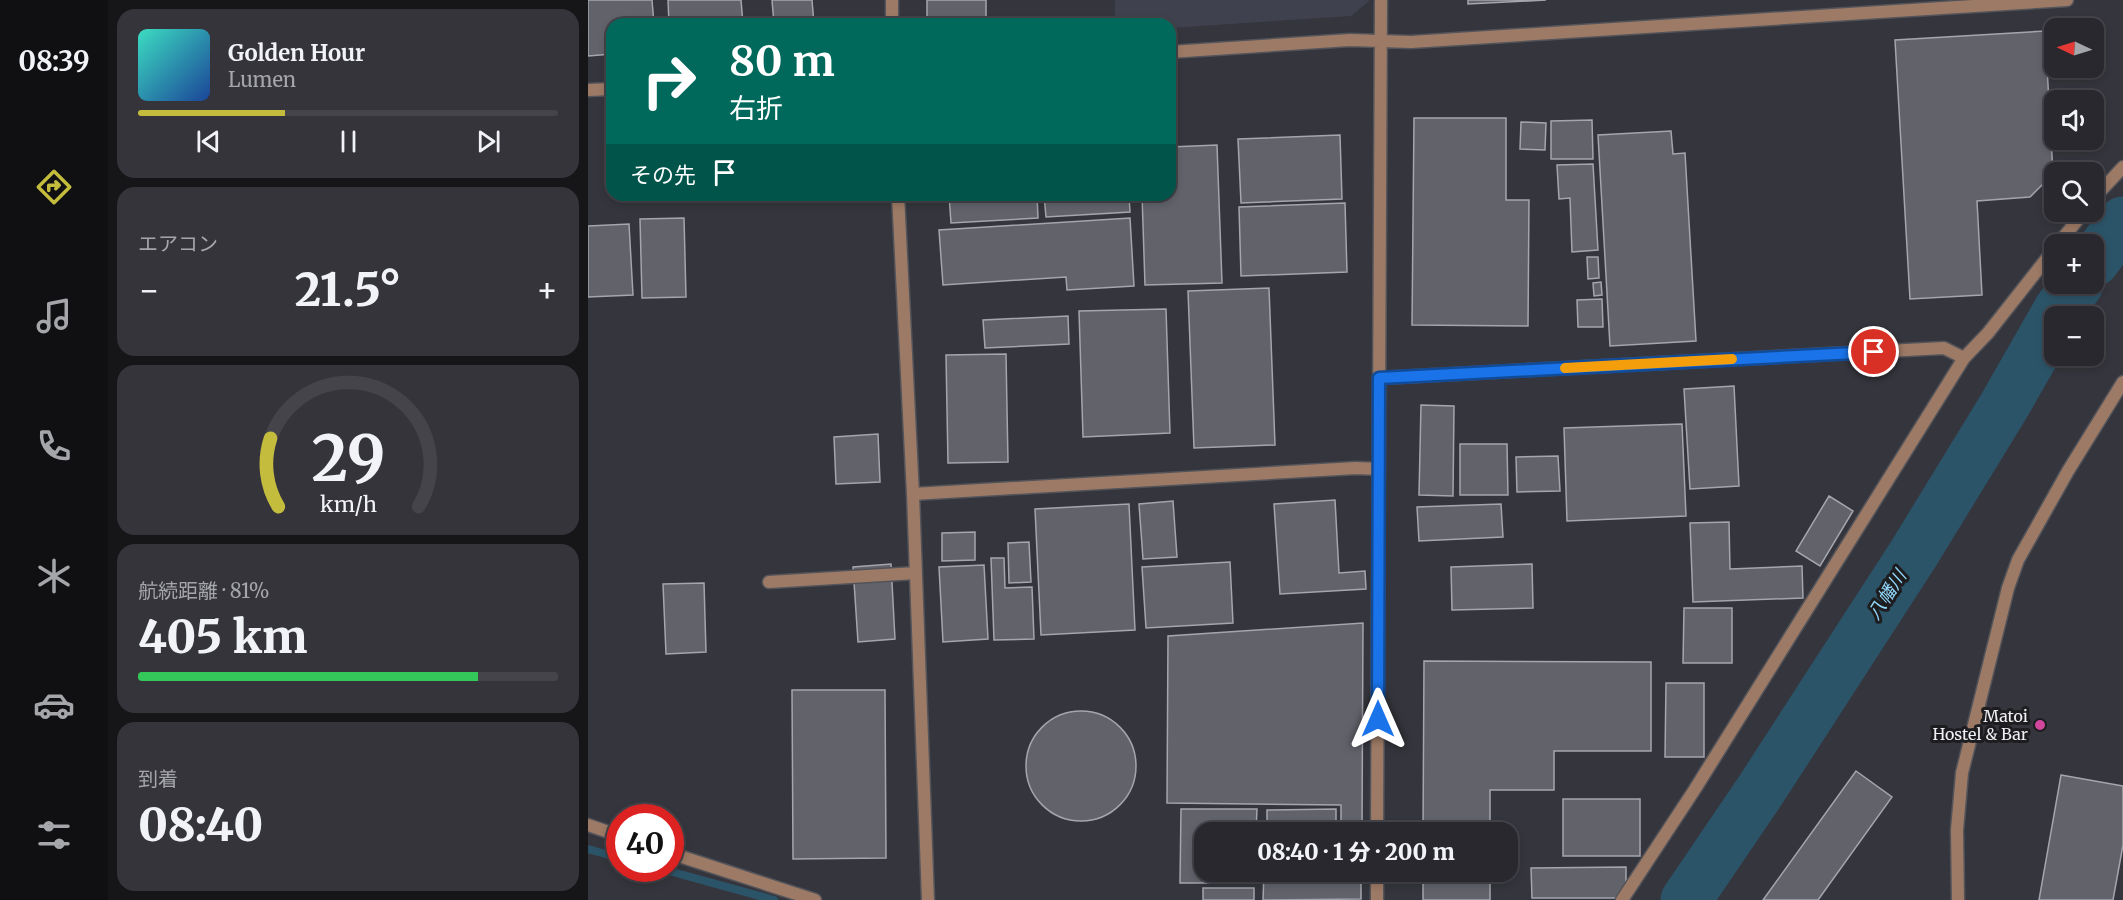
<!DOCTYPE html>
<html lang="ja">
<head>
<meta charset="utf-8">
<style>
	:root { --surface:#28282e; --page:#34343a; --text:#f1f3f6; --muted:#a5a6aa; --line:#44444a; --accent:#c4bc3d }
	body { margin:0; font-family:Merriweather,"Noto Sans JP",serif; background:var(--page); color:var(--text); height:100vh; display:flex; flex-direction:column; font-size:22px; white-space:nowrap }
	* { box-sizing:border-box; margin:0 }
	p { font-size:20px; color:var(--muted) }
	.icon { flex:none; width:33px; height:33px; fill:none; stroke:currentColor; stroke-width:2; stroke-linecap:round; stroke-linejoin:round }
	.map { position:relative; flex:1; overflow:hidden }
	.details { display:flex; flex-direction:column; gap:9px; padding:9px; background:#161619; width:480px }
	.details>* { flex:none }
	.hud { position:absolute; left:18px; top:18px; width:570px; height:183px; border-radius:18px; box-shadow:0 3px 9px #0003,0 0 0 2px var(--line); background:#00695c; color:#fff; overflow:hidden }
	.needle { width:39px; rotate:274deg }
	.buttons { position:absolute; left:1456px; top:18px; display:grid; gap:12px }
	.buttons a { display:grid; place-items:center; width:60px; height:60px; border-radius:12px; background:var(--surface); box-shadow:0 3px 9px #0003,0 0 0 2px var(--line); font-size:30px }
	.speed { position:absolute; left:18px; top:804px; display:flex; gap:12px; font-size:30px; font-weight:700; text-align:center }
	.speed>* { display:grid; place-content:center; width:78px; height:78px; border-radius:50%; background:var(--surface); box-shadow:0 3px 9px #0003,0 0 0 2px var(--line); line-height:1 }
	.speed .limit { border:9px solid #d22; background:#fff; color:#111 }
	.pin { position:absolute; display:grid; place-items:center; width:51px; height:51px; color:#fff; margin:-26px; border:3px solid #fff; border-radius:50%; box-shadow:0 2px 6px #0007 }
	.me { position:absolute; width:66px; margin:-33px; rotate:0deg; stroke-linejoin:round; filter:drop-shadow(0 0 4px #0008) }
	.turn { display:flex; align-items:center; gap:21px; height:126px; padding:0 24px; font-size:27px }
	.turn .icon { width:78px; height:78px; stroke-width:2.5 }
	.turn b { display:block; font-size:42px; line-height:51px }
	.then { display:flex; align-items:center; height:57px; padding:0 24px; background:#0003; gap:12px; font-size:22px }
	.big { font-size:45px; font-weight:800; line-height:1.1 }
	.details .widget { flex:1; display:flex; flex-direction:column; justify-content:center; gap:9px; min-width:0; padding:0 21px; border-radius:18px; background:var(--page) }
	.details .dial { align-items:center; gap:0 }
	.dial svg { height:156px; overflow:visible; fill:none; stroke:var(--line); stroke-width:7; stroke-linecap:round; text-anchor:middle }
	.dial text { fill:var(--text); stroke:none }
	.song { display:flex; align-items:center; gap:18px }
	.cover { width:72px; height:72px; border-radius:9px; background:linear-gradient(135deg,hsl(170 70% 55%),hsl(220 70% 35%)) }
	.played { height:6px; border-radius:3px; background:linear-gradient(90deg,var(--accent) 35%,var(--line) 35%) }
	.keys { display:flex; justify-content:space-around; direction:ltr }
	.heat { display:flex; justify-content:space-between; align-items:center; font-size:33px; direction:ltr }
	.charge { height:9px; border-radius:4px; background:linear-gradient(90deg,#34c759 81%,var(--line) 0) }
	.trip { position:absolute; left:606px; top:822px; width:324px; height:60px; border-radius:18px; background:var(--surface); box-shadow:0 3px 9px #0003,0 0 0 2px var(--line); font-weight:800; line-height:60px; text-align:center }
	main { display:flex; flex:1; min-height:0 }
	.dock { display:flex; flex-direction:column; width:108px; justify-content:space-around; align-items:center; background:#101012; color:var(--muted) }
	.dock .icon { width:42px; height:42px }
	.dock .on { color:var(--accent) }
	.dock b { font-size:27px; color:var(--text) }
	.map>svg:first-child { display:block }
</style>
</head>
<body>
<main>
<nav class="dock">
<b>08:39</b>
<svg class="icon on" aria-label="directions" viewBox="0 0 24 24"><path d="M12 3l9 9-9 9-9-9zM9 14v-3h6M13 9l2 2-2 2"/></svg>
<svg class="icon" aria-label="music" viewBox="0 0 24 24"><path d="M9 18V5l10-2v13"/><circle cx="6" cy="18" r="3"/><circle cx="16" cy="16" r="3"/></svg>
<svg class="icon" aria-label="phone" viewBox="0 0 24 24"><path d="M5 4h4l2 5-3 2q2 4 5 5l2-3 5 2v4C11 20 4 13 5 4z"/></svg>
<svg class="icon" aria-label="climate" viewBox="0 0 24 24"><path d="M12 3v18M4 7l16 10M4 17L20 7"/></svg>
<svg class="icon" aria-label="car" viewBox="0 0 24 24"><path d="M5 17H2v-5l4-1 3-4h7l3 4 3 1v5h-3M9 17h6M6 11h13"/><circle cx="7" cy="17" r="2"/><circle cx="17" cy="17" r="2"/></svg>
<svg class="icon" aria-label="filters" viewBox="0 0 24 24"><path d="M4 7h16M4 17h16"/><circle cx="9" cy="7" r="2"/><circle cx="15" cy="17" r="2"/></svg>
</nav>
<section class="details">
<div class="widget">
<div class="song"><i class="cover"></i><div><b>Golden Hour</b><p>Lumen</p></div></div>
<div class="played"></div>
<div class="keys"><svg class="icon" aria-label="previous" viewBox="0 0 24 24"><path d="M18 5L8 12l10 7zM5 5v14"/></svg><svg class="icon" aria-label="pause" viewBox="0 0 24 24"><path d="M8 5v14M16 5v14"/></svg><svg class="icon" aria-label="next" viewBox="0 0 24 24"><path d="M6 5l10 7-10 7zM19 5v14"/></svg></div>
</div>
<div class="widget"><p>エアコン</p>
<div class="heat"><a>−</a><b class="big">21.5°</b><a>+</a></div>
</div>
<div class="widget dial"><svg viewBox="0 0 100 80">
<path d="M14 69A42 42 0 1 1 86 69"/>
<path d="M14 69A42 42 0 0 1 10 34" stroke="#c4bc3d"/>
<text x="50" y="56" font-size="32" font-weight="700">29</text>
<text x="50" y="72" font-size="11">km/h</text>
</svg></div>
<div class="widget"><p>航続距離 · 81%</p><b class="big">405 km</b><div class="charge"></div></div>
<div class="widget"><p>到着</p><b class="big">08:40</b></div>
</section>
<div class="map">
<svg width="1535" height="900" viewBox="0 0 1535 900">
	<rect width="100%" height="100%" fill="#35353d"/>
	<path fill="#40414e" d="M527 0H781V1L763 16 582 28V24H527Z"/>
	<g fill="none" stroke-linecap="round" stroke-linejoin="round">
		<path stroke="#2c5468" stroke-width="8" d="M0 849 32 858
			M70 868 186 900"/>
		<path stroke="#2c5468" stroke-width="51" d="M1506 261 1535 222
			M1098 900 1174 788 1326 553 1416 406 1472 308 1490 284"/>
	</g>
	<path fill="#62626b" stroke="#a4a5ae" stroke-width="1.5" d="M0 0H64L66 24H24V54L0 56Z
		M80 0H153L155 24H81Z
		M184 0H224L226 24H186Z
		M339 0H398V24L339 23Z
		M880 0H958L880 4Z
		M1457 31 1465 174 1442 197 1389 201 1394 295 1322 299 1307 40Z
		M826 118H918V200H941L940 326 824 325Z
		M1004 120 1005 159H963V121Z
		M933 122 958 123 957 150 932 149Z
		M1083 131 1085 154 1097 153 1108 341 1022 346 1010 135Z
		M752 135 754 199 653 203 650 139Z
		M629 145 634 283 557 285 554 195H582V147Z
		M1005 164 1010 250 984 252 982 198 971 199 969 165Z
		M361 195H449L450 218 363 223Z
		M456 195H541L542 212 458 217Z
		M757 203 759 272 653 276 651 207Z
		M96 218 98 297 54 298 52 219Z
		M542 218 546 286 479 290 478 277 355 285 351 230Z
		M41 224 45 295 0 297V226Z
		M999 257H1010L1011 278 1000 279Z
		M1013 282 1014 295 1006 296 1005 283Z
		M681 288 687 445 606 448 600 291Z
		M1014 299 1015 327H990L989 300Z
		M578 309 582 433 495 437 491 311Z
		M480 316 481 344 397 348 395 320Z
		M418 354 420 462 360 463 358 355Z
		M1146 386 1151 486 1102 489 1096 389Z
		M833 405 866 406 865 496 831 495Z
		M1094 424 1098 516 979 521 976 428Z
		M290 434 292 482 248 484 246 437Z
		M872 444H919L920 495H872Z
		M970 456 972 491 929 492 928 457Z
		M1241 496 1265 511 1232 566 1208 551Z
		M747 500 751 573 777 571 778 589 692 594 686 504Z
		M585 501 589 557 555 559 551 504Z
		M541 504 547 630 453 635 447 509Z
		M913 504 915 537 831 541 829 507Z
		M1141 522 1142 569 1214 566 1215 598 1105 602 1102 523Z
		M387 532V560L354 561V533Z
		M441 542 443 582 421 583 420 543Z
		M403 558H416L417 588 444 587 446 639 406 640Z
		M642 562 645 623 558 628 554 567Z
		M303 564 307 639 270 642 265 567Z
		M944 564 945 608 864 610 863 567Z
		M396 565 400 639 355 642 351 567Z
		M116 583 118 652 78 654 75 584Z
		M1096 608H1144V663H1095Z
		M775 623 774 832H753V805L579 803 580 636Z
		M836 661 1063 662V751H966V790H902V832H835Z
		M1078 683H1116V757H1077Z
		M204 690H297L298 858 205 859Z
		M438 766a55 55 0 1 1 110 0a55 55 0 1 1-110 0Z
		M1268 771 1304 797 1230 900H1175Z
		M1473 775 1535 786V845L1525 900H1451Z
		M975 799H1052V856H975Z
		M593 809H669L668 832H616V872H668V883H592Z
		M748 809V832H679V810Z
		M1038 867V888L1031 898H944L943 868Z
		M676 872H773V899L675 900Z
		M835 872H902V900H835Z
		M615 888H666V900H615Z"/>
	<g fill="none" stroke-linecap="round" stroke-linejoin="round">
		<defs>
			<path id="service" d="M1506 198 1535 167
				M1470 244 1496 212
				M1034 900 1107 789 1376 358 1400 333 1467 248"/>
			<path id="minor" d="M310 195 325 494 340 900
				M791 378 1356 348 1376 358
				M181 582 328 573
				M0 825 32 836
				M82 853 227 900
				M1370 900 1369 830 1374 773 1420 588 1430 560 1480 471 1535 382"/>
			<path id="tertiary" d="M304 24V0
				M582 52 762 40 823 42 1479 0
				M0 90 24 89
				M325 494 768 468 791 469
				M789 832 793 0
				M789 900V872"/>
		</defs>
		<use href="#service" stroke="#53535a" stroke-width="15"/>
		<use href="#minor" stroke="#53535a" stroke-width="15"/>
		<use href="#tertiary" stroke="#53535a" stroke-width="15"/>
		<use href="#service" stroke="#9c7a65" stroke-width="12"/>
		<use href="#minor" stroke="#9c7a65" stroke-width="12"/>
		<use href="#tertiary" stroke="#9c7a65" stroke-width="12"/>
	</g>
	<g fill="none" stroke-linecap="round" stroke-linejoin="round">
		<defs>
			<path id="route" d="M790 719 791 378 1286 352"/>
		</defs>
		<use href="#route" stroke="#114b97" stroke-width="15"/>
		<use href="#route" stroke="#1a73e8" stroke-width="10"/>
		<path stroke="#f59e0b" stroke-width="10" d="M977 368 1144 359"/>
	</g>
	<circle fill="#d1479c" stroke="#1d1d20" stroke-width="2" cx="1452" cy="725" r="6"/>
	<g text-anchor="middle" stroke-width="6" stroke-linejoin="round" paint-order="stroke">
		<g font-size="16" fill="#efeff4" stroke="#1d1d20" text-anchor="end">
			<text x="1440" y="722">Matoi<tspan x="1440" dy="18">Hostel &amp; Bar</tspan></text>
		</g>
		<g font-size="18" font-style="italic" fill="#92d8fc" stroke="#1d1d20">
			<text transform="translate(1299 595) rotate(-57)" y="6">八幡川</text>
		</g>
	</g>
</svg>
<div class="buttons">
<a><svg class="needle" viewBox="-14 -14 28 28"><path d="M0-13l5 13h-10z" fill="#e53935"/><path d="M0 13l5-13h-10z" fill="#a5a6aa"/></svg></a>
<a><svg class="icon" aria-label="sound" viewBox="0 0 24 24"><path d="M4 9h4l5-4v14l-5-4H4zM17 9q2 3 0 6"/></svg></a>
<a><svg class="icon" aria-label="search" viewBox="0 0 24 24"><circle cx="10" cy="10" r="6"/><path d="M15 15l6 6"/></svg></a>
<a>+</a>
<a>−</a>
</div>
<div class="speed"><div class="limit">40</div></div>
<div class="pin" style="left:1286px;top:352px;background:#d93025"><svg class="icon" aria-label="arrive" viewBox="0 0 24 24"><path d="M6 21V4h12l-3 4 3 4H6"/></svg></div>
<svg class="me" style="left:790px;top:719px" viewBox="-20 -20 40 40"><path d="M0-17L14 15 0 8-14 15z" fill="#1a73e8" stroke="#fff" stroke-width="4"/></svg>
<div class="trip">08:40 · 1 分 · 200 m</div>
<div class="hud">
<div class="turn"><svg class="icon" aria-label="right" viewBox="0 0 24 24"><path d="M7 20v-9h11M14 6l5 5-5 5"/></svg><div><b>80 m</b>右折</div></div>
<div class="then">その先<svg class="icon" aria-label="arrive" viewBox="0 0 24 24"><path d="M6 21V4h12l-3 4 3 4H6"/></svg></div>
</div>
</div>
</main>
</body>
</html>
